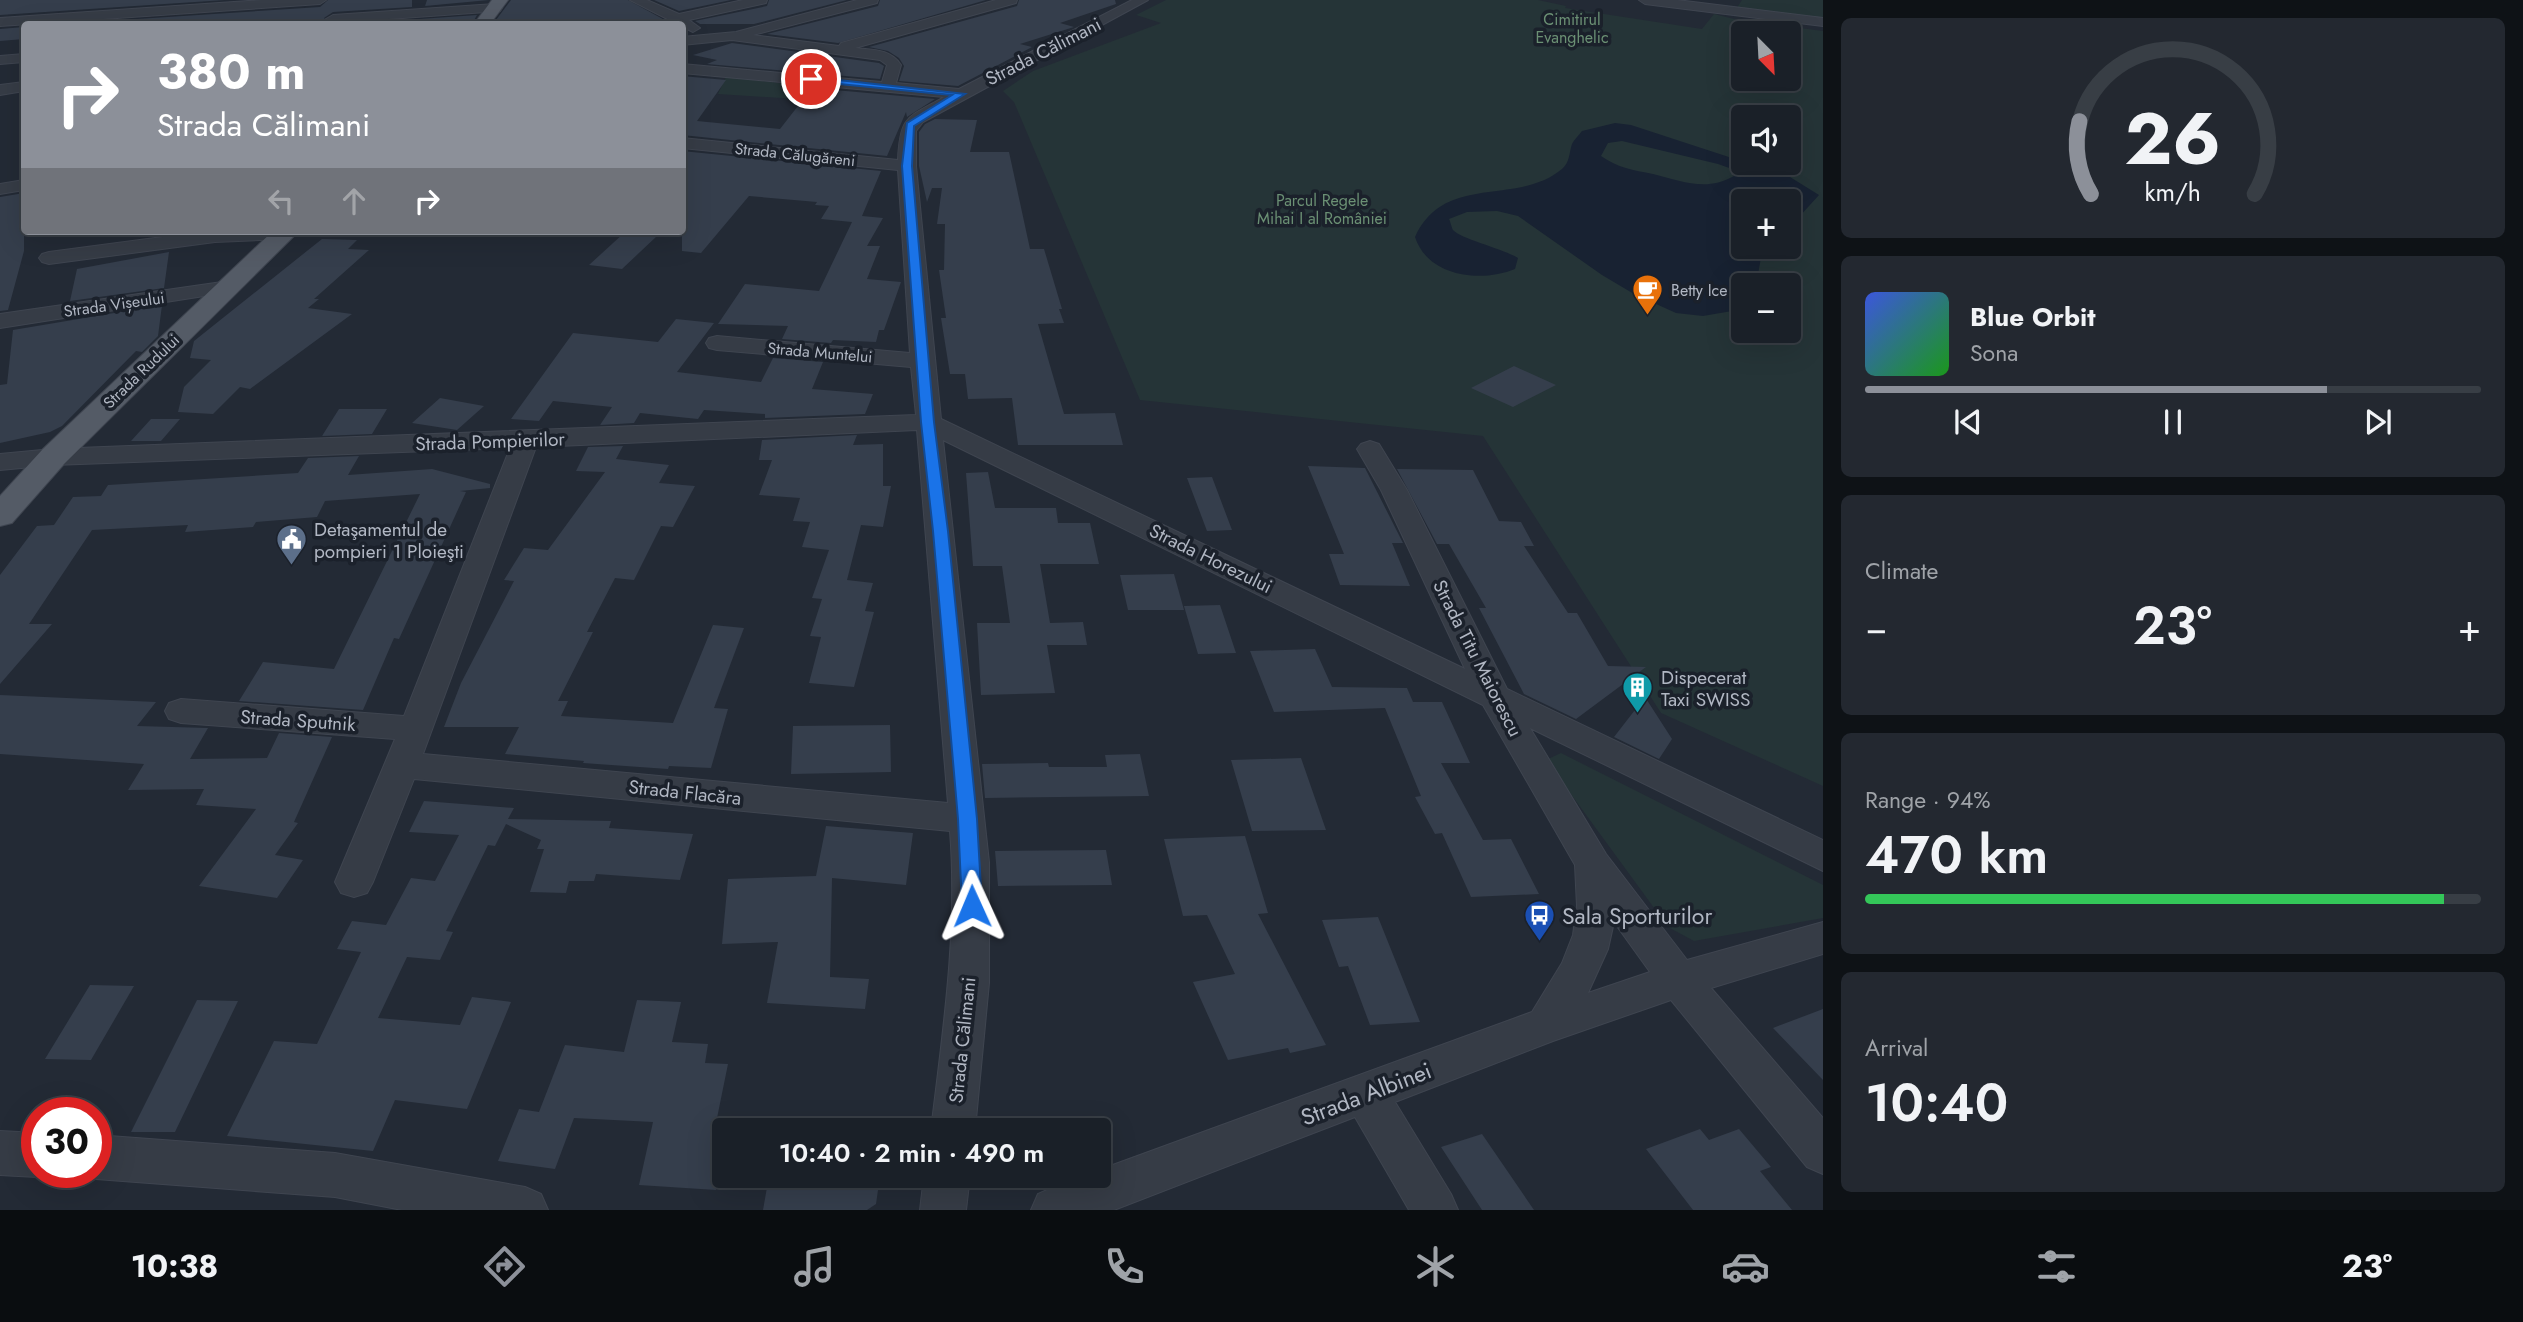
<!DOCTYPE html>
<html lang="en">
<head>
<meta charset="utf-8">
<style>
	:root { --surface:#1a2028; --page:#232830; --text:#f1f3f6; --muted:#9fa3a8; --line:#383e45; --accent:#8c9099 }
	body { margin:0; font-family:Jost,sans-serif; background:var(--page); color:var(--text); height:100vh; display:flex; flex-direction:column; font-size:26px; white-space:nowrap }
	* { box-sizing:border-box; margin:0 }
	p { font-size:23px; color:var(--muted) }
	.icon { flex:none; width:38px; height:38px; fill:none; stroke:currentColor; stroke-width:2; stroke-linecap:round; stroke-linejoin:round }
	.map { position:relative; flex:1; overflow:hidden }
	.drawer { display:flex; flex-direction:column; gap:18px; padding:18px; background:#0e1216; width:700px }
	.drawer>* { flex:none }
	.guide { position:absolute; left:21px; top:21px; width:665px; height:214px; border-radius:7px; box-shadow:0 7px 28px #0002,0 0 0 2px var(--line); background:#8c9099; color:#fff; overflow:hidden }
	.needle { width:46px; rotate:156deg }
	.fabs { position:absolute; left:1731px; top:21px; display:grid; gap:14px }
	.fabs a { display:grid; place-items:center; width:70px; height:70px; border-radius:7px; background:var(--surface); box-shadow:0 7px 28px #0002,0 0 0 2px var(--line); font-size:35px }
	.speed { position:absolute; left:21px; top:1097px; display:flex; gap:14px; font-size:35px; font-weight:700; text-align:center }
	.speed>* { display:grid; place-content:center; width:91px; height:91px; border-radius:50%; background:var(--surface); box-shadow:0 7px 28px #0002,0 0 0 2px var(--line); line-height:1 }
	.speed .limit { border:10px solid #d22; background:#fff; color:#111 }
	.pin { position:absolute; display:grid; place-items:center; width:60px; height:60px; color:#fff; margin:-30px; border:4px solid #fff; border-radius:50%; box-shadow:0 2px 7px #0007 }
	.me { position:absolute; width:77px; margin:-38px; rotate:359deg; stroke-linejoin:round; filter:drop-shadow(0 0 5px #0008) }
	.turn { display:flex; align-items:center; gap:24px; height:147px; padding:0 21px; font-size:32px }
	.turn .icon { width:91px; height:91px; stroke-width:2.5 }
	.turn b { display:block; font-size:49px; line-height:60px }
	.lanes { display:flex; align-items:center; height:66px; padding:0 21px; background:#0003; justify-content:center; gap:35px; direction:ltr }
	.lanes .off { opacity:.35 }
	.big { font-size:52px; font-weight:600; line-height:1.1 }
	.drawer .tile { flex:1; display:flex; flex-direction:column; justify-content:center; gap:10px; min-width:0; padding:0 24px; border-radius:10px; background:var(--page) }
	.drawer .dial { align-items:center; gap:0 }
	.dial svg { height:182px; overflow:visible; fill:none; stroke:var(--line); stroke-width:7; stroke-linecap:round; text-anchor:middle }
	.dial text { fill:var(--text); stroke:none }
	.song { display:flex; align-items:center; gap:21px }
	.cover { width:84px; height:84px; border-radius:10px; background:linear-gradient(135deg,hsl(230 70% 55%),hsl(120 70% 35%)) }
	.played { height:7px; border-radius:4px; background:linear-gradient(90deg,var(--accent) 75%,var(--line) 75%) }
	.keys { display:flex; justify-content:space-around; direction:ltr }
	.heat { display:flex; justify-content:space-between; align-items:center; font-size:38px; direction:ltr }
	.charge { height:10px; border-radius:5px; background:linear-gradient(90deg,#34c759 94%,var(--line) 0) }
	.trip { position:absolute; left:712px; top:1118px; width:399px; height:70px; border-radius:7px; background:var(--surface); box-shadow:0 7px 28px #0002,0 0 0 2px var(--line); font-weight:600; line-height:70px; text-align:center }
	.dock { display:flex; height:112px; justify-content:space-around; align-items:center; background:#0a0d10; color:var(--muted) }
	.dock .icon { width:49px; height:49px }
	.dock .selected { color:var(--accent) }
	.dock b { font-size:32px; color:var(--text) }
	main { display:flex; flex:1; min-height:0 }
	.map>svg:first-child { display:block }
</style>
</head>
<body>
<main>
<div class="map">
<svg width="1823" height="1210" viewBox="0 0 1823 1210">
	<rect width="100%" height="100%" fill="#232a35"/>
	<path fill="#253437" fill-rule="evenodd" d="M1166 0H1538L1566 6 1565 8 1702 29 1714 14 1738 20 1823 31V786L1661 713 1483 436 1140 400 1014 102 1003 91 1033 71 1161 23 1136 15ZM1743 33H1788V79H1743ZM1743 117H1788V163H1743ZM1743 201H1788V247H1743ZM1743 285H1788V331H1743Z
		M1742 0H1823V19L1736 9Z
		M726 77 826 88 813 100 718 94Z
		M1561 753 1823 885V918L1694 941 1668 927 1546 760Z"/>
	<path fill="#182232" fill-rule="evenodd" d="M1615 123 1631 125 1790 177 1819 195 1789 228 1788 201H1743V247H1763L1756 285H1743V301L1732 311 1703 316 1676 313 1634 294 1602 275 1518 216 1497 211 1467 212 1449 219C1450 220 1452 229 1453 230 1461 239 1504 249 1518 258L1515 269C1481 283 1428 277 1415 237 1445 172 1516 207 1562 169 1570 162 1569 153 1572 144 1574 140 1579 135 1582 131ZM1622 141 1718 164 1732 169 1734 176C1706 192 1682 181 1653 174 1633 170 1618 168 1601 156L1608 143Z"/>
	<path fill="#353e4c" d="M0 0H225L0 15Z
		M328 0H412V7L333 12 324 18 330 24H60L320 7Z
		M427 0H489L425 6Z
		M511 0H628L672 24H493Z
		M654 0H731L679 11Z
		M769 0H847L754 24H700L695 21 767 6Z
		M880 0H986L838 43 767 34 878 6Z
		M1019 0H1115L1116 4 1060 23 1074 27 1020 44 1032 47 958 86 899 81 904 66 899 58 888 51 869 47 1017 6Z
		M477 15 472 24H417L419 19Z
		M24 27V39L0 41V29Z
		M732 43 879 63 884 66 880 79 707 64 717 60 693 55Z
		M682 76 726 80 697 121 780 129 812 88 935 99 907 117 906 112 887 156 682 135Z
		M935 119 977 120 970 152H1009L1030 249H1044L1062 309H1059L1064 323 1038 324 1064 414 1115 413 1123 445H1018L1012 398 968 399 965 374H950L941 318H946L939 270H944L945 224H937L942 188H932L927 202 919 166V132L925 124Z
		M682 151 881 171 862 216 883 218 867 246H880L867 279 901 282 884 330H879L876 342 833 340 831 343 782 339 788 326 718 324 745 284 819 291 852 222 821 219 829 206 815 205 817 202 749 196 701 253 682 251Z
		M24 193V251L8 310 0 311V197Z
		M624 233 657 236 622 269 589 265Z
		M322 239 357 240 348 249 369 250 314 299H319L308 308 352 314 250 389 240 387 213 414 178 412 184 387 211 360 190 358 194 341Z
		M169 252 164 288 70 301 77 269Z
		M162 305 158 336 142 352 136 351 62 426 50 432 0 443V385L7 384 13 330Z
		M676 319 714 323 677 372 761 382 773 358 823 362 812 389 873 394 865 414 765 418V414L704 410 698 419 640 413 634 423 600 425 612 407 553 401 539 421 511 419 573 333 658 342Z
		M1514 366 1556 385 1513 407 1471 388Z
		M440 398 484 406 457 430 412 423Z
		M339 409H387L372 434 322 436Z
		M151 419H180L161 441H131Z
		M857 435 853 445 883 444V486H891L883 527 861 525 847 580 873 583 865 611 874 612 854 687 809 683 821 637 810 636 822 599 812 598 829 550 802 547 810 522 793 521 800 498 759 495 772 460H759L762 440Z
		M623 446 616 459 669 465 659 483 695 486 673 527 661 526 634 580 615 578 587 632H593L558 701H568L561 716 673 723 713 625 744 628 714 708 728 709 711 768 669 766 668 769 583 763 584 761 505 754 519 727H444L461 683 514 581 504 580 524 548 548 550 605 472 576 471 588 447Z
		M359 456 348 475 432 469 490 484V488L460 491 466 492 399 639 394 638 363 710 239 701 263 662 334 669 420 494 325 501 317 517 256 522 253 527 185 532 188 525 92 530 29 624H52L0 684V575L37 526 54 525 73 497 101 496 108 485 298 473 308 458Z
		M1308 466 1365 468 1403 543H1392L1410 586 1340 585 1329 554H1344Z
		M1397 469 1473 470 1499 521 1521 522 1534 546H1524L1568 613H1577L1608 666 1646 667 1576 719 1524 694 1479 608H1486L1449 544H1437Z
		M988 472 995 508H1056L1058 523H1090L1099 564H1040L1050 623 1083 622 1087 645H1047L1055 693 981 695 977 623H1010L1002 566H973L966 473Z
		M1212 477 1232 530 1207 531 1187 478Z
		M1174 574 1184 610H1128L1120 575Z
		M1220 605 1236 653 1198 654 1184 606Z
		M1315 649 1332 687 1407 688 1413 702H1442L1470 763H1441L1483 840 1511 839 1539 894 1471 897 1442 833 1435 834 1415 797 1421 796 1385 708 1274 712 1250 651Z
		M0 695 156 702 137 726 208 728 190 759 267 758 279 733 332 737 294 822 298 823 275 855 303 860 277 898 199 886 256 809 196 805 204 789 128 790 144 764 0 754Z
		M1645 697 1672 739 1659 759 1614 737Z
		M890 725 891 772 791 774 793 726Z
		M1140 754 1149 796 985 798 982 764 1048 763 1049 767H1107L1105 755Z
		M1301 758 1326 830 1252 831 1231 760Z
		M424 801 514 808 508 819 611 821 609 828 693 834 680 880 596 874 594 881H569L566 893 530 892 544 849H537L541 840 506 824 495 846 488 845 446 931 453 932 440 960 407 957 378 1018 460 1025 472 997 511 1002 467 1109 395 1100 373 1151 227 1136 274 1041 317 1044 361 952 337 949 352 921 386 925 411 878 435 881 459 835 409 832Z
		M826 826 913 833 906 885 832 878 830 977 869 979 865 1009 767 1003 778 942 722 944 728 879 816 876Z
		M1245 836 1268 913 1258 914 1326 1045 1290 1053 1288 1048 1228 1060 1193 982 1235 974 1207 915 1183 916 1164 839Z
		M1106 850 1112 885 998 886 995 851Z
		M1378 917 1420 1022 1370 1025 1348 966 1339 967 1322 920Z
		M90 985 134 986 91 1060 45 1059Z
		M197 1000 238 1001 175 1132H131Z
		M637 1000 681 1002 672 1042 708 1044 705 1063 728 1064 716 1123H728L724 1130 716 1190 639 1185 653 1122 574 1118 555 1169 498 1161 519 1109 539 1112 565 1045 624 1052Z
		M1823 1009V1080L1773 1028Z
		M1700 1129 1709 1140 1739 1129 1771 1167 1760 1171 1792 1210H1693L1646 1149Z
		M1482 1134 1534 1210H1482L1441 1147Z
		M769 1176H880L876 1204 867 1210H763Z"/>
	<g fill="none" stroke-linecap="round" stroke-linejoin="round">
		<defs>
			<path id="minor" d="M263 0H326L320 4 0 26V18Z
				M630 0H647L679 14 743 0H767L766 3 689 20 700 28 693 32Z
				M857 0H878L877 3 753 35 839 46 841 43 996 0H1017L1016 3 855 48C873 50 891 49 901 65L896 83 959 89 1132 0H1148L923 122 916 131V166L941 419 1465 669 1381 490 1357 449 1361 444 1370 441 1379 444 1407 490 1507 689 1823 840V871L1530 728 1606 854 1687 960 1823 922V954L1711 988 1823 1118V1174L1807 1167 1671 1000 1553 1041 1395 1102 1451 1194 1458 1210H1409L1355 1117 1114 1210H1031L1038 1194C1058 1185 1077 1176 1099 1176V1170L1532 1012 1562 963 1573 935 1577 906 1575 865 1483 705 943 440 989 862V983L975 1130H931C943 1031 958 931 950 831L414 779 373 882 367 893 354 897 341 893 335 882 395 739 181 723 169 719 165 711 169 703 181 699 404 716 510 448 53 465 0 470V454L53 449 916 415 911 367 717 350 709 348 706 343 709 338 717 336 910 353 898 170 682 148V138L898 160C900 115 907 118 944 97L682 73V64L882 82 887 65 880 60 732 40 682 45V37L736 32ZM917 430 948 803 423 754 536 447ZM1614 922 1650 972 1588 993 1608 949Z
				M1639 0H1677L1823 18V26L1645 4Z
				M495 4 502 8 500 11 333 23 326 19 333 15Z
				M24 54V62L0 64V56Z
				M24 82V91L0 95V85Z
				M24 180V190L0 194V184Z
				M208 231 295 233 285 239 215 242 49 264 42 262 39 258 42 254 49 252Z
				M229 281 236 283 239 287 236 291 0 328V314Z
				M0 1131 37 1133V1172H48L37 1177 0 1175Z
				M96 1135 335 1153 525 1187 541 1194 548 1210H402L335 1197 96 1179 80 1172H96Z
				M924 1176H970L966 1210H920Z"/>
			<path id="major" d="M492 0H508L490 24H474Z
				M273 231H299L64 464 12 523 0 526V496L42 450Z"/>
		</defs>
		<use href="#minor" stroke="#3f4550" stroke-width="2"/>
		<use href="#major" stroke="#3f4550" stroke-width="2"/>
		<use href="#minor" fill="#363c46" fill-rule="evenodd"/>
		<use href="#major" fill="#545b66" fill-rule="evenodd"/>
	</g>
	<path fill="#1a73e8" stroke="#114b97" stroke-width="2" d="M811 77 965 94 914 126 912 166 934 422 948 531 977 819 982 906 979 912 972 915 965 912 962 906 958 819 933 531 921 422 902 166 907 123 952 95 808 81Z"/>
	<defs>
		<symbol id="cafe-pin" viewBox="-11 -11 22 30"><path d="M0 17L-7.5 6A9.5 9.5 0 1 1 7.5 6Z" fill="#e8710a" stroke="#1b212b"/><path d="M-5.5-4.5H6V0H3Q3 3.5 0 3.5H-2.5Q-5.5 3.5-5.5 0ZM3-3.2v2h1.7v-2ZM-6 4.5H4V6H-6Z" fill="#fff"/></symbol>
		<symbol id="civic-pin" viewBox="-11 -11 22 30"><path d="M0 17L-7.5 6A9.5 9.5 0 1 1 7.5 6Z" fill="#5c6f8a" stroke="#1b212b"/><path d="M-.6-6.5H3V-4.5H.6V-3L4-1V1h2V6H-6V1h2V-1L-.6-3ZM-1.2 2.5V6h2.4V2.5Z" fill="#fff"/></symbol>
		<symbol id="building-pin" viewBox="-11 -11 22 30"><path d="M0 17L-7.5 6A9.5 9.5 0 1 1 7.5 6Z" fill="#0f9aa8" stroke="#1b212b"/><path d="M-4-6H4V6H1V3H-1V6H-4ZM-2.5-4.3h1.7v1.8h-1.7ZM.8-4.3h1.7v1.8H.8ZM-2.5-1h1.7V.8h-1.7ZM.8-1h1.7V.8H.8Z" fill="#fff"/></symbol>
		<symbol id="bus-pin" viewBox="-11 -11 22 30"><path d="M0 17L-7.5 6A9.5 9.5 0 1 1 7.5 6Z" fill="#1a4fb4" stroke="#1b212b"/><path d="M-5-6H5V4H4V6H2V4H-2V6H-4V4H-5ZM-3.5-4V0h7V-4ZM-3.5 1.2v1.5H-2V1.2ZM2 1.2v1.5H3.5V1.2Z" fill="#fff"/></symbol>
	</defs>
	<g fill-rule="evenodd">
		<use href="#cafe-pin" x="1630" y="272" width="35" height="47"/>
		<use href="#civic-pin" x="274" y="522" width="35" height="47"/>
		<use href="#building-pin" x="1620" y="670" width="35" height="47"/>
		<use href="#bus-pin" x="1522" y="898" width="35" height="47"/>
	</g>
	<g text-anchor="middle" stroke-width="7" stroke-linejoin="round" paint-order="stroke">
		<g font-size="16" fill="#6b9074" stroke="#1b212b">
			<text x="1572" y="25">Cimitirul<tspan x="1572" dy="18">Evanghelic</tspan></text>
			<text x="1322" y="206">Parcul Regele<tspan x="1322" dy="18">Mihai I al României</tspan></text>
		</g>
		<g font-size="16" fill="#b1b7c3" stroke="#1b212b">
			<text transform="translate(795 154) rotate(6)" y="6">Strada Călugăreni</text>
			<text transform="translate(114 304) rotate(-8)" y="6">Strada Vișeului</text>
			<text transform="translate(820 352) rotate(5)" y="6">Strada Muntelui</text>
			<text transform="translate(141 371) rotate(-44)" y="6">Strada Rudului</text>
		</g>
		<g font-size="16" fill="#b1b7c3" stroke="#1b212b" text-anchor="start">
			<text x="1671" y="296">Betty Ice</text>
		</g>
		<g font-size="19" fill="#b1b7c3" stroke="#1b212b">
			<text transform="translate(1043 51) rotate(-27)" y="7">Strada Călimani</text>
			<text transform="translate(490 441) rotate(-2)" y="7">Strada Pompierilor</text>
			<text transform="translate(1211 558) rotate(26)" y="7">Strada Horezului</text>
			<text transform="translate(1478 658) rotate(63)" y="7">Strada Titu Maiorescu</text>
			<text transform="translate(298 720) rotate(4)" y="7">Strada Sputnik</text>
			<text transform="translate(685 792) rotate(6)" y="7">Strada Flacăra</text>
			<text transform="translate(962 1040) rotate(-84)" y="7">Strada Călimani</text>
		</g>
		<g font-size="19" fill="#b1b7c3" stroke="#1b212b" text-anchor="start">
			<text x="314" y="536">Detaşamentul de<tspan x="314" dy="22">pompieri 1 Ploieşti</tspan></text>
			<text x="1661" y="684">Dispecerat<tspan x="1661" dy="22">Taxi SWISS</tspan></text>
		</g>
		<g font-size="23" fill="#b1b7c3" stroke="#1b212b" text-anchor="start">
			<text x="1562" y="924">Sala Sporturilor</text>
		</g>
		<g font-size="23" fill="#b1b7c3" stroke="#1b212b">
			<text transform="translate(1366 1094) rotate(-21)" y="8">Strada Albinei</text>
		</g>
	</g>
</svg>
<div class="fabs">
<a><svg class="needle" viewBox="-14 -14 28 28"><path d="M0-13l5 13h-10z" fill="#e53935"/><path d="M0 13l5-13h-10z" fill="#9fa3a8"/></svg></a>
<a><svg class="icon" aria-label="sound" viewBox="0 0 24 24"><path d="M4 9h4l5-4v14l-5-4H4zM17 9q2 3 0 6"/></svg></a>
<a>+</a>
<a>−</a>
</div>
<div class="speed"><div class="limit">30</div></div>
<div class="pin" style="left:811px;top:79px;background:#d93025"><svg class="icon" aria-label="arrive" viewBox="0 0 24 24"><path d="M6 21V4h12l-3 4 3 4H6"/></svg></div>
<svg class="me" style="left:972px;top:906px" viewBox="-20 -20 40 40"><path d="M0-17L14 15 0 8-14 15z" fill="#1a73e8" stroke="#fff" stroke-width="4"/></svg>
<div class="trip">10:40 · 2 min · 490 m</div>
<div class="guide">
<div class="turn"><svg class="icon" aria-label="right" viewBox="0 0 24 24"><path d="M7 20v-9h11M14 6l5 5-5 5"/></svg><div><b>380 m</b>Strada Călimani</div></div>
<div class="lanes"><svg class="icon off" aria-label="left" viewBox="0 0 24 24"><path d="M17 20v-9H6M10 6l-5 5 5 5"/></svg><svg class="icon off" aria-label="ahead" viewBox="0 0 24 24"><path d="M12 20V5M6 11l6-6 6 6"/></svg><svg class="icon" aria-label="right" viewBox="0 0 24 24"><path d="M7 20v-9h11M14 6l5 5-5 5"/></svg></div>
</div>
</div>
<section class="drawer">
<div class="tile dial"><svg viewBox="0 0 100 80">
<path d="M14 69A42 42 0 1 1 86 69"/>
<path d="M14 69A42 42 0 0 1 9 37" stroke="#8c9099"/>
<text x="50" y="56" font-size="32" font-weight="700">26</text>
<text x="50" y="72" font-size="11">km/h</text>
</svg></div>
<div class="tile">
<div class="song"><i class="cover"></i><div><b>Blue Orbit</b><p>Sona</p></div></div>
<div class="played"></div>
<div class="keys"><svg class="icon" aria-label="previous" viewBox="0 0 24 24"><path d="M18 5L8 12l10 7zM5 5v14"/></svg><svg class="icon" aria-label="pause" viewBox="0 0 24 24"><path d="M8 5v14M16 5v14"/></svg><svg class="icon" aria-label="next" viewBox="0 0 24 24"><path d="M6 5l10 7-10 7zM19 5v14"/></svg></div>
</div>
<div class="tile"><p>Climate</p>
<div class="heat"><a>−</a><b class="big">23°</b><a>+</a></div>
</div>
<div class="tile"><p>Range · 94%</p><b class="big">470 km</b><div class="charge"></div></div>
<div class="tile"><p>Arrival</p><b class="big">10:40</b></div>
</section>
</main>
<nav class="dock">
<b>10:38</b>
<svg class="icon selected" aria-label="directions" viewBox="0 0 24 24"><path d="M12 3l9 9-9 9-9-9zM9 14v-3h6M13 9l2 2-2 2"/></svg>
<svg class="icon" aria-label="music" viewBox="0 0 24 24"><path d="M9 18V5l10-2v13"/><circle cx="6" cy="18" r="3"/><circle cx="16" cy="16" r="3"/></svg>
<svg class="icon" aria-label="phone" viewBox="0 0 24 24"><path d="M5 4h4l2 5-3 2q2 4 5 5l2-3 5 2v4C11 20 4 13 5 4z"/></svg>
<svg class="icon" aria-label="climate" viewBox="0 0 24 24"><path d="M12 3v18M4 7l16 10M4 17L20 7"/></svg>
<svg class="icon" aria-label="car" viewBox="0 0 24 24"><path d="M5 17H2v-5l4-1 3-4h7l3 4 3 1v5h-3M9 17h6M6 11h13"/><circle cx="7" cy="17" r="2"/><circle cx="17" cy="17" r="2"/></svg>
<svg class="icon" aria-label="filters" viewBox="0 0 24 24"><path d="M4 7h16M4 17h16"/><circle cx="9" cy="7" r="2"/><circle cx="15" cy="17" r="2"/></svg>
<b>23°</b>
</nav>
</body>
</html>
